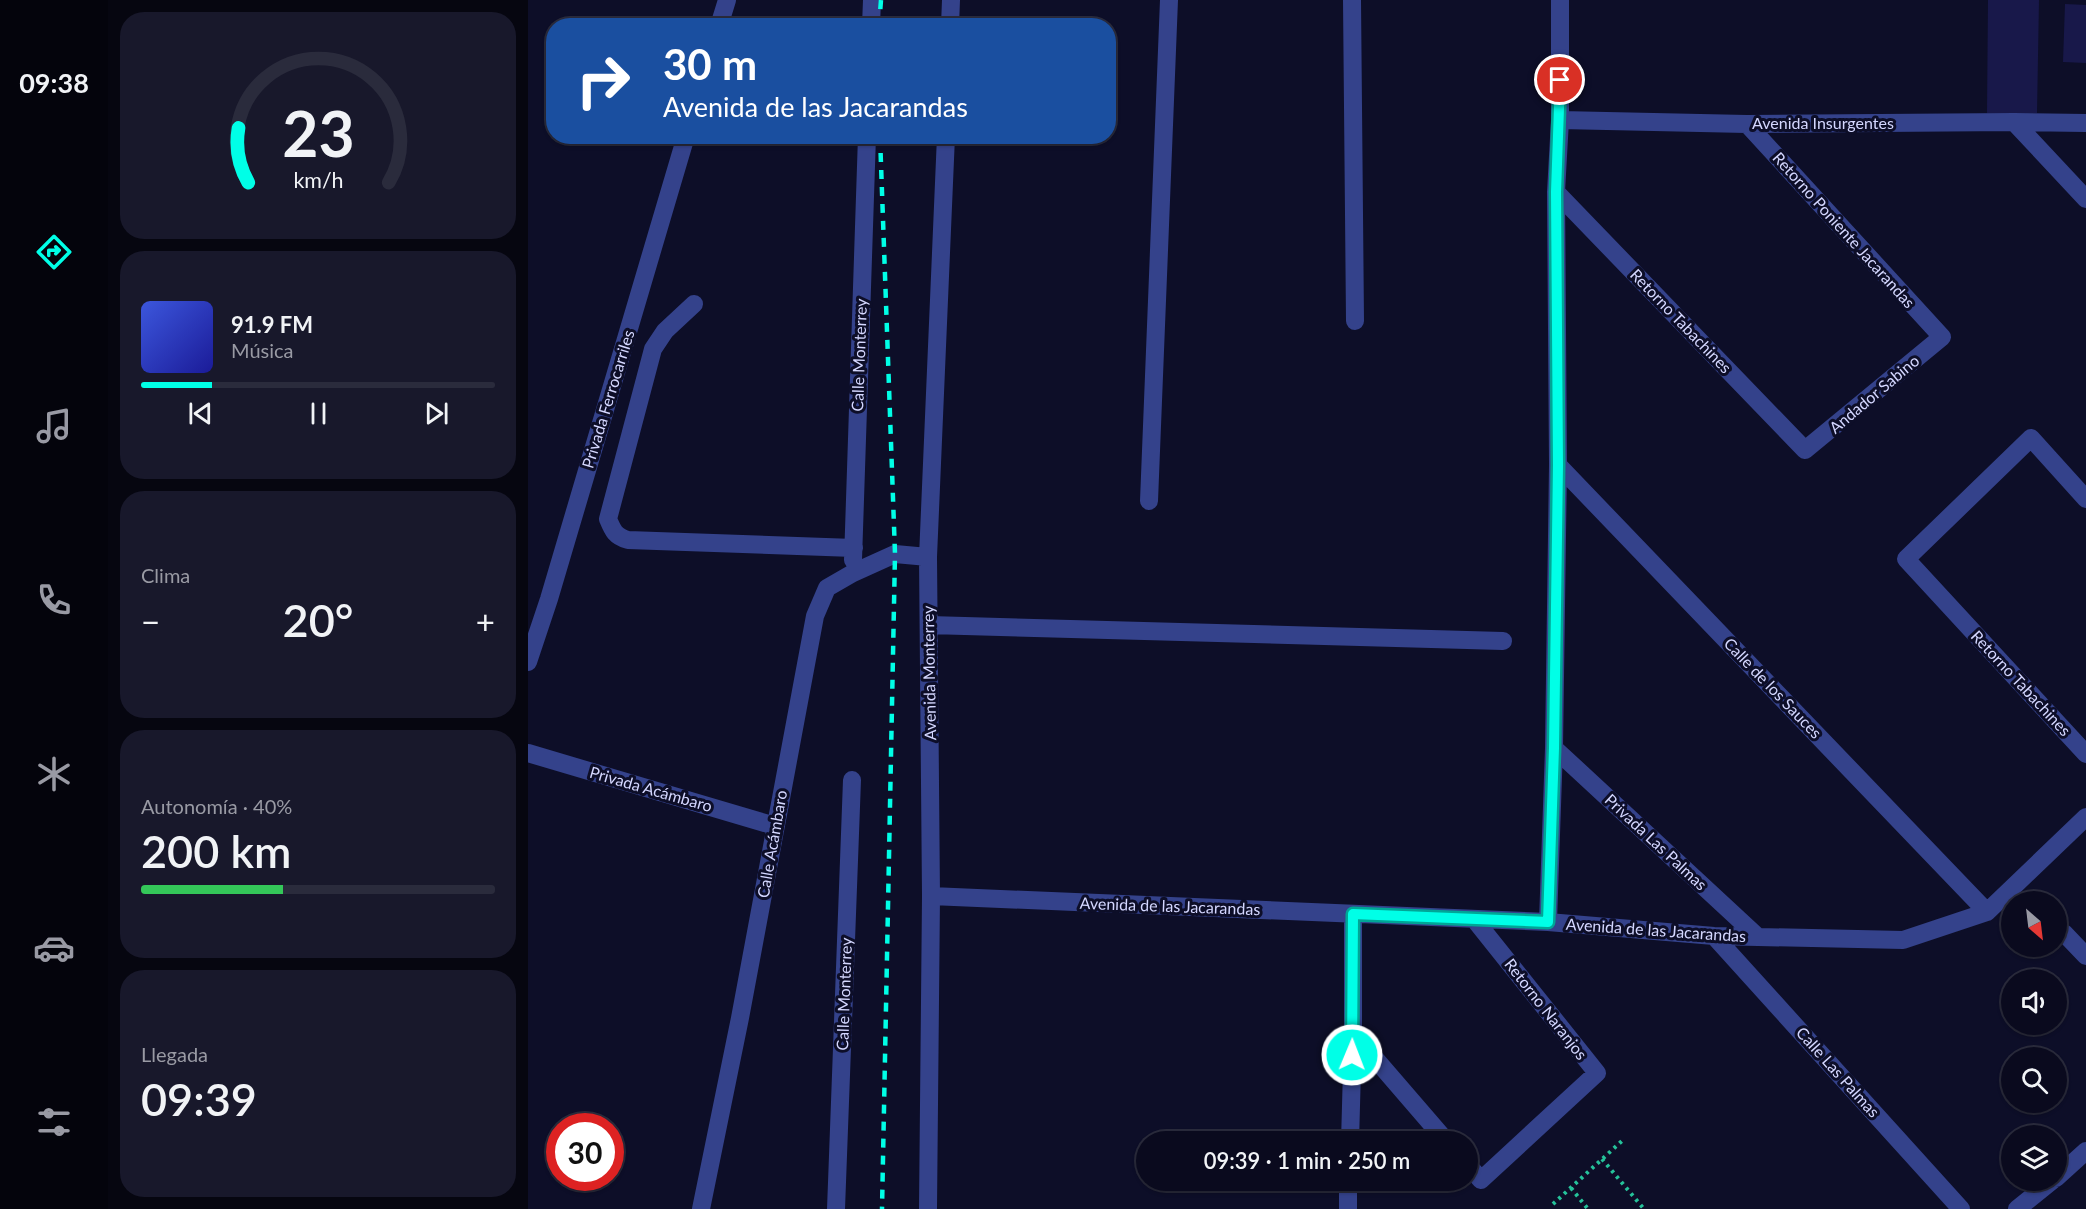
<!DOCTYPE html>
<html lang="es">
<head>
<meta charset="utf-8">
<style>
	:root { --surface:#0a0a1e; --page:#18182b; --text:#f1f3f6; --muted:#999aa4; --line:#2a2b3c; --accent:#00ffe7 }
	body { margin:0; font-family:Lato,sans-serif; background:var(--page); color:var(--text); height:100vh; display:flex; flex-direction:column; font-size:22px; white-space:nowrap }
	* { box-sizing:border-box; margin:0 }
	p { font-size:20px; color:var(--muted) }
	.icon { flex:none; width:33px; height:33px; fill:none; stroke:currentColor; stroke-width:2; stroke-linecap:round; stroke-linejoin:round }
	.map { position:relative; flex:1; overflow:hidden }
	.panel { display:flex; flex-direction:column; gap:12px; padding:12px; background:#060610; width:420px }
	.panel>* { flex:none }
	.guide { position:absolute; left:18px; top:18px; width:570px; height:126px; border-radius:24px; box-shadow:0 2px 4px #0004,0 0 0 2px var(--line); background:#1a4fa0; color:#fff; overflow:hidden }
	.needle { width:39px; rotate:152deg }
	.fabs { position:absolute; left:1473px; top:891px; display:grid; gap:12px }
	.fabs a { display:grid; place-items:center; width:66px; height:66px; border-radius:50%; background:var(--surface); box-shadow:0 2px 4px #0004,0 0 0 2px var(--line); font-size:30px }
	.speed { position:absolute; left:18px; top:1113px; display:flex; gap:12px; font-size:30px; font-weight:700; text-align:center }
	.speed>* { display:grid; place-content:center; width:78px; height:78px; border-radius:50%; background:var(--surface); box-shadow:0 2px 4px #0004,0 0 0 2px var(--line); line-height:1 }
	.speed .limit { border:9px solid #d22; background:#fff; color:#111 }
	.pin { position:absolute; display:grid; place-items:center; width:51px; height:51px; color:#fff; margin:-26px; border:3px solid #fff; border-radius:50%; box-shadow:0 2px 6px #0007 }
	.me { position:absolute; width:66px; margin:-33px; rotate:1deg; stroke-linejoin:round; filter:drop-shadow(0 0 4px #0008) }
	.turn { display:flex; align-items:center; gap:21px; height:126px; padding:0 18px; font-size:27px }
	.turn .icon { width:78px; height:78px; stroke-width:2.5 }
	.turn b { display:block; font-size:42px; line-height:51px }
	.big { font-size:45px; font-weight:600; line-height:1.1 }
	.panel .tile { flex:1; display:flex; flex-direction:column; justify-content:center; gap:9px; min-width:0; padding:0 21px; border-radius:24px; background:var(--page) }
	.panel .dial { align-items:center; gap:0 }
	.dial svg { height:156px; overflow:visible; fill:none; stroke:var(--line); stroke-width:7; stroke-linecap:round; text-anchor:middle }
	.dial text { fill:var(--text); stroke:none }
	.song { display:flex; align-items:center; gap:18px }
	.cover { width:72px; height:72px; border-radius:9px; background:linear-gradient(135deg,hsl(230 70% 55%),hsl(240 70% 35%)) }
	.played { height:6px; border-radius:3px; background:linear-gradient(90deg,var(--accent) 20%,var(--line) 20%) }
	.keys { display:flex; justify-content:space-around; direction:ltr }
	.heat { display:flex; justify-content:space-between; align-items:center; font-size:33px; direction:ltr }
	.charge { height:9px; border-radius:4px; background:linear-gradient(90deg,#34c759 40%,var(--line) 0) }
	.trip { position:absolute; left:608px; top:1131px; width:342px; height:60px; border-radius:30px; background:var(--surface); box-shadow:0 2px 4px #0004,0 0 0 2px var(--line); font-weight:600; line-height:60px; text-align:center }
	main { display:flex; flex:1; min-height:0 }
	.menu { display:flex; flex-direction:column; width:108px; justify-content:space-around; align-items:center; background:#04040c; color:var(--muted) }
	.menu .icon { width:42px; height:42px }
	.menu .selected { color:var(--accent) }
	.menu b { font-size:27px; color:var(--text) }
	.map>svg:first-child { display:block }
</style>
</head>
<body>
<main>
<nav class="menu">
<b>09:38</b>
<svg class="icon selected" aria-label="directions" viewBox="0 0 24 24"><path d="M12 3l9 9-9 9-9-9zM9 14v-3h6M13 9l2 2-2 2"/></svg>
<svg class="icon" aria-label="music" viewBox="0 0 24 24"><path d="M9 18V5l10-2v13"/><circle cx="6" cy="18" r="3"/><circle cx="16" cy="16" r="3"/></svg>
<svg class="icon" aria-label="phone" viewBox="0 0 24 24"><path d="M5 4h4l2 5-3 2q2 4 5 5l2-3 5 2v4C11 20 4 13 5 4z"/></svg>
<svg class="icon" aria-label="climate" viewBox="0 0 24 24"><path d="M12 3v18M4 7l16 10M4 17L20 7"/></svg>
<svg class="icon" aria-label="car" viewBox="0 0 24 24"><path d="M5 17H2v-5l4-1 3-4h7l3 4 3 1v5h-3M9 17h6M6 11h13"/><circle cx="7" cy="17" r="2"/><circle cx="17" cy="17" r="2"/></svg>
<svg class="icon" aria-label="filters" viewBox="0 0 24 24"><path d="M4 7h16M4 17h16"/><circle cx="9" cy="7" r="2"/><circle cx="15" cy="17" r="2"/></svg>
</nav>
<section class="panel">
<div class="tile dial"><svg viewBox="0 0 100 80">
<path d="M14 69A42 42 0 1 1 86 69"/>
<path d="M14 69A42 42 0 0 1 9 41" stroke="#00ffe7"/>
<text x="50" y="56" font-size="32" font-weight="700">23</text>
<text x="50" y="72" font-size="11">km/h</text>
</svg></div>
<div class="tile">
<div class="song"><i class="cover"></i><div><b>91.9 FM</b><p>Música</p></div></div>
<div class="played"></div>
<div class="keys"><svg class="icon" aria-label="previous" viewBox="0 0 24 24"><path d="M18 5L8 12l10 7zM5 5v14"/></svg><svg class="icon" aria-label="pause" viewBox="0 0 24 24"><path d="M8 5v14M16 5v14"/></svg><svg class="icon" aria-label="next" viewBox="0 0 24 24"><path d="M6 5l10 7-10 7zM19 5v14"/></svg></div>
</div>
<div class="tile"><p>Clima</p>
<div class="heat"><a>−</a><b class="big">20°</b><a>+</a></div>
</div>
<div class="tile"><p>Autonomía · 40%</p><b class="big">200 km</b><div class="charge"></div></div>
<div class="tile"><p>Llegada</p><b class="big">09:39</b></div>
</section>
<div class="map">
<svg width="1558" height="1209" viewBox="0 0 1558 1209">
	<rect width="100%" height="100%" fill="#0d0e28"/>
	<path fill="#18184a" d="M1460 0H1511L1509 113H1459Z
		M1537 4 1558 5V63L1535 62Z"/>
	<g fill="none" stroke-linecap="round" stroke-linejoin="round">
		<path stroke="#25c29a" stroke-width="4" stroke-dasharray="3 4.5" stroke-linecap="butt" d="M1074 1159 1116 1209
			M1043 1188 1060 1209
			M1025 1204 1095 1140"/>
		<path stroke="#34428b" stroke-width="18" d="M824 0 827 321
			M191 26 199 0
			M343 26 344 0
			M422 26 423 0
			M1032 120 1219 124 1486 122 1558 123
			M1486 122 1558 199
			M1028 192 1277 450 1414 337 1219 124
			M166 304 137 331 125 349 80 519C85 531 87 536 100 540L326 548
			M1030 465 1459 912
			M1558 499 1503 438 1378 559 1558 754
			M621 501 641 0
			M325 560 339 136
			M401 625 975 641
			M0 662 21 599 158 136
			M1026 748 1230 937
			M0 753 247 826
			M403 896 1020 922 1186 936 1375 940 1459 912 1558 817
			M1020 922 1026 748 1030 465 1028 192 1032 120V0
			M1536 933 1558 956
			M1186 936 1433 1209
			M825 1033 919 1142
			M822 1142 825 1033V914
			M939 1164 953 1180 1069 1073 946 919
			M1528 1178 1558 1151
			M173 1209 212 1018 287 616 299 588 325 573 367 554 400 557
			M308 1209 324 780
			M400 1209 403 896 400 557 418 136
			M820 1209V1180
			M1489 1209 1525 1180"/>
		<path stroke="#00ffe7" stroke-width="4.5" stroke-dasharray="9 8" stroke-linecap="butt" d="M351 26 353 0
			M352 136 367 554 354 1209"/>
	</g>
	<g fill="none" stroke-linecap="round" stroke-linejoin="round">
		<defs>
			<path id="route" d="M824 1055 825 914 1020 922 1026 748 1030 465 1028 192 1032 80"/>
		</defs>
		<use href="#route" stroke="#00a696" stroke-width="15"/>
		<use href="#route" stroke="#00ffe7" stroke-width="10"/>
	</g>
	<g text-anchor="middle" stroke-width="6" stroke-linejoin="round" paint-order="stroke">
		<g font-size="16" fill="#d4d7ff" stroke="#0d0e28">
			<text x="1295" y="129">Avenida Insurgentes</text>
			<text transform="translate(1316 230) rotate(48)" y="6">Retorno Poniente Jacarandas</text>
			<text transform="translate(1153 321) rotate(46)" y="6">Retorno Tabachines</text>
			<text transform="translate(331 355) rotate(-88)" y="6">Calle Monterrey</text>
			<text transform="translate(1346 394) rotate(-40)" y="6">Andador Sabino</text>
			<text transform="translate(80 399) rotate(-73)" y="6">Privada Ferrocarriles</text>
			<text transform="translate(401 673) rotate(-91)" y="6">Avenida Monterrey</text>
			<text transform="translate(1493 683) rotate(47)" y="6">Retorno Tabachines</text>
			<text transform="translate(1245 688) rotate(46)" y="6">Calle de los Sauces</text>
			<text transform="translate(123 789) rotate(16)" y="6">Privada Acámbaro</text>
			<text transform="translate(1128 842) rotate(43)" y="6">Privada Las Palmas</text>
			<text transform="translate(244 844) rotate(-80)" y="6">Calle Acámbaro</text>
			<text transform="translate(642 906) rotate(2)" y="6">Avenida de las Jacarandas</text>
			<text transform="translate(1128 930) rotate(4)" y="6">Avenida de las Jacarandas</text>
			<text transform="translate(316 994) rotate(-88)" y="6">Calle Monterrey</text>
			<text transform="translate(1018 1009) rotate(52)" y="6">Retorno Naranjos</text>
			<text transform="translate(1310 1072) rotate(48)" y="6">Calle Las Palmas</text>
		</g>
	</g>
</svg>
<div class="fabs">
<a><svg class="needle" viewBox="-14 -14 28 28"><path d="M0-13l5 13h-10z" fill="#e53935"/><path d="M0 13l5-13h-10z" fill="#999aa4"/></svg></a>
<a><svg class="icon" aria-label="sound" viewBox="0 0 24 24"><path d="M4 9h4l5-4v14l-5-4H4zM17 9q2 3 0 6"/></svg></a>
<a><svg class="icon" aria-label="search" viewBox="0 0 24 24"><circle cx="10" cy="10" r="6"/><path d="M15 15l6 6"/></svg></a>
<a><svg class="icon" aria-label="layers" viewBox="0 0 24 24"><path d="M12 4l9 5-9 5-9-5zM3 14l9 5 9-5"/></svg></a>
</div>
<div class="speed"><div class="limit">30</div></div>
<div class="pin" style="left:1032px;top:80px;background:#d93025"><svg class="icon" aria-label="arrive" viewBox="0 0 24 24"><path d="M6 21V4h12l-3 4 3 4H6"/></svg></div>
<svg class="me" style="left:824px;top:1055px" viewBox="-20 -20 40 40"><circle r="17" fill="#00ffe7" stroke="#fff" stroke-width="3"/><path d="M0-11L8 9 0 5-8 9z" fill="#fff"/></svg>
<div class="trip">09:39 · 1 min · 250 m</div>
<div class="guide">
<div class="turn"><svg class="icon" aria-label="right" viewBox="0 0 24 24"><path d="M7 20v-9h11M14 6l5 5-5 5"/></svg><div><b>30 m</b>Avenida de las Jacarandas</div></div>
</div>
</div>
</main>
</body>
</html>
